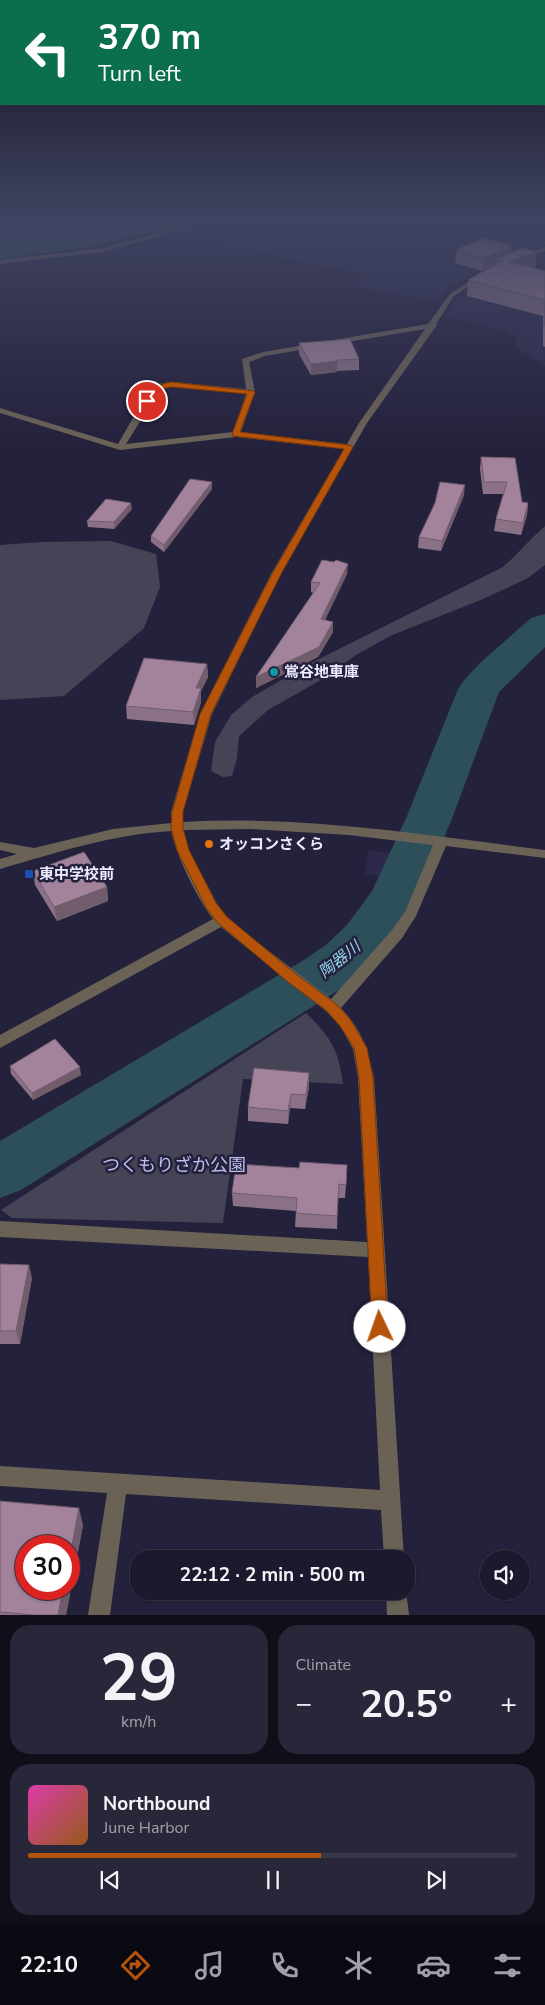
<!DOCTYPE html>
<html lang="en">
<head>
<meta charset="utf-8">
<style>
	:root { --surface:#1b192d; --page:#282639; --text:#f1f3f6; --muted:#a0a0aa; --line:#393849; --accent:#b45309 }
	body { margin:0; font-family:"Nunito Sans","Noto Sans JP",sans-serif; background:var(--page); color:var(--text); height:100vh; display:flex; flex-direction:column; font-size:19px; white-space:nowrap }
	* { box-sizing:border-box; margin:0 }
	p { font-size:16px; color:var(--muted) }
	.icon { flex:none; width:28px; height:28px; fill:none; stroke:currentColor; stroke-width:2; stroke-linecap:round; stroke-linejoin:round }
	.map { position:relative; height:1615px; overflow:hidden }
	.sheet { display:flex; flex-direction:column; gap:10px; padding:10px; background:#0f0e19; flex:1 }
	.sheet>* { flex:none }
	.guide { position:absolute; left:0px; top:0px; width:545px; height:105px; box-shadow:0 1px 4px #0004,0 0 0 1px var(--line); background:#0b6e4f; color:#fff; overflow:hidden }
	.buttons { position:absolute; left:480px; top:1550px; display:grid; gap:10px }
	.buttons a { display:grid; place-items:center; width:50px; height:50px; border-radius:50%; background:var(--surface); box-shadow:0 1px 4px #0004,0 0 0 1px var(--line); font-size:25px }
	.speed { position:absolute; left:15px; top:1535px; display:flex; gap:10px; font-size:25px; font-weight:700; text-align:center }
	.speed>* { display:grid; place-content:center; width:65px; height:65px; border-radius:50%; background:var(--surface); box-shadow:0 1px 4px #0004,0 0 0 1px var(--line); line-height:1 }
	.speed .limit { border:8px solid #d22; background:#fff; color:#111 }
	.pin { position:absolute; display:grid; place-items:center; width:42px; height:42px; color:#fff; margin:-21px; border:2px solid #fff; border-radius:50%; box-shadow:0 1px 5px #0007 }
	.me { position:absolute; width:55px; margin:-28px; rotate:357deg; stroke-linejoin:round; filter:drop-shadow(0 0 4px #0008) }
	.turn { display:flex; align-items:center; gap:18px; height:105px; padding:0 15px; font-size:22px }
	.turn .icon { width:65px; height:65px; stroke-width:2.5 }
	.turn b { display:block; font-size:35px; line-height:42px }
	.big { font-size:38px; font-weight:700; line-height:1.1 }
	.sheet .tile { flex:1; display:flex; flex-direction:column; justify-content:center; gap:8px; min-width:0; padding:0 18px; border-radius:20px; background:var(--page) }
	.sheet .dial { align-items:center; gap:0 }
	.dial b { font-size:65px; line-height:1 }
	.song { display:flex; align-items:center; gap:15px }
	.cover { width:60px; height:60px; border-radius:8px; background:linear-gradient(135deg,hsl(320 70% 55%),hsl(30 70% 35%)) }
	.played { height:5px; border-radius:2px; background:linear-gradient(90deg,var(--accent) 60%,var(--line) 60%) }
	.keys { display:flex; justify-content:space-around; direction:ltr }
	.heat { display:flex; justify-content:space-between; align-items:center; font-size:28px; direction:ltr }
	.sheet .tiles { flex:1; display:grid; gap:10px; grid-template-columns:1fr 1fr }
	.tile:last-child { grid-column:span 2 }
	.trip { position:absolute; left:130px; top:1550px; width:285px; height:50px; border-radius:20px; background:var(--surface); box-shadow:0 1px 4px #0004,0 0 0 1px var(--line); font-weight:700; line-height:50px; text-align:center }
	.dock { display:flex; height:80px; justify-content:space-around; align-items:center; background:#0b0a12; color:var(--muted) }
	.dock .icon { width:35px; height:35px }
	.dock .selected { color:var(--accent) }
	.dock b { font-size:22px; color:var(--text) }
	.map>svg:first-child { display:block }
</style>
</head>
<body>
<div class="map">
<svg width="545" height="1615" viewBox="0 0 545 1615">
	<rect width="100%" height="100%" fill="#24213c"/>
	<path fill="#2c294a" d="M235 218H545V244L479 271 448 287 437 301 356 287 368 275 270 255 261 250 194 240 157 238Z
		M545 254V366L517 348 516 337 505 331 447 316 460 295 487 278Z
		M369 850 395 854 385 877 365 874Z"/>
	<path fill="#454457" d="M545 526V565L528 578 483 599 390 636 356 655 326 677 268 710 239 736 237 758 232 776 223 777 211 771 215 742 231 715 252 697 311 663 503 567C518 554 530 539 545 526Z
		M111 541 156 554 160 587 144 628 64 696 0 700V545L41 542Z
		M306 1013C330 1036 339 1050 343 1084L243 1079 223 1223 12 1218 1 1210Z"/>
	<path fill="#2c4f59" d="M0 218H199L96 246 0 259Z"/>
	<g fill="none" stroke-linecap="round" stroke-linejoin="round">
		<path fill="#2c4f59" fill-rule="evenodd" d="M545 614V647L499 692 453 816 419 898 412 910 383 951 363 972 342 988 21 1190 0 1198V1141L304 960 327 944 347 925 372 891 407 816 458 689 464 680 481 662 531 618Z"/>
		<path fill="#6b6256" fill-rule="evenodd" d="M213 218H223L103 252 0 264V260L103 248Z
			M545 247V251L524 259 519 258Z
			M479 275 484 276 454 296 436 324 437 325 367 423 281 574 212 714 183 812V822C304 815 425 835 545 850V858L446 846 416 916 402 938 341 1008C362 1030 368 1049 374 1078L404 1559H384L381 1510 126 1494 110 1615H88L107 1493 0 1486V1466L380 1490 368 1257 0 1237V1221L367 1242 358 1078 353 1049 340 1026 327 1012 221 927 0 1048V1035L213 919C197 898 177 857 171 831 109 835 59 852 0 869V859L17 854 0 850V842L34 848 113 829 171 823V812L200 714 271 574 344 449 236 437 120 450 0 413V408L118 444 141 404 157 384 172 382 246 389 242 359 263 352 428 324 450 294ZM425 329 359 423 347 444 241 432 255 392 249 362 265 356ZM172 386 246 394 233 432 126 444 159 391 163 388ZM250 829 349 835 433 845 405 912 392 930 331 999 247 934 227 917 217 904 187 846 184 830Z
			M386 1591H406L409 1615H387Z"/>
	</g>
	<path fill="#8b7185" d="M512 246 511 253 535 268H533L545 271V347L543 346V316L467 296 468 280 487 269 482 271 455 263 457 249Z
		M299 343 359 359V370L337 371V372L311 375 299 354Z
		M481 457 515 458 522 502 528 503 527 515 521 535 494 531 496 519 504 494H483L480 469Z
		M212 482V489L164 552 151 542V536Z
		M464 495 441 551 418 548 419 537Z
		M132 509 114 529 88 527 87 521Z
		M347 574 325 620 333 622V632L318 657 256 688V677L313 593 311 592V582Z
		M207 664 208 677 201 691V702L194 725 127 719 126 706Z
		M33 871 107 887 108 901 57 921 35 885Z
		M10 1066 81 1075 33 1100 11 1074Z
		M309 1087 305 1109 290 1108 288 1124 248 1121V1107Z
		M236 1164 346 1185 345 1198H338L337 1229 295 1227 296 1211 233 1206 232 1193Z
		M0 1264 32 1278 20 1344H0Z
		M0 1501 83 1525 66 1615H0Z"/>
	<path fill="#715c6c" d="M512 246 510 260 502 261 495 259 494 267 482 271 484 258Z
		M537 252 535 268 508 278 509 262Z
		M338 361 337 372 311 375V364Z
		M212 482V489L164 552V545Z
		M465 485 464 495 441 551 442 541Z
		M131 503 132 509 114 529V522Z
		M528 503 527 515 521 535 523 523Z
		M348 564 347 574 320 630 321 619Z
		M333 622V632L318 657 256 688V677Z
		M207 664 208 677 201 691V702L194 725 193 712 196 688Z
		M107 887 108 901 57 921 54 907Z
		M80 1067 81 1075 33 1100 32 1093Z
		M309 1073V1087L305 1109 306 1095Z
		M291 1094 290 1108 288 1124V1111Z
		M29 1265 32 1278 20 1344 16 1331Z
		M79 1508 83 1525 66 1615H58L63 1589H69V1561Z"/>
	<path fill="#a2839b" stroke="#715c6c" d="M486 238 512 246 484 258 457 249Z
		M523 248 537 252 509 262 545 271V326V300L468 280 502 261 495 259Z
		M350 339 359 359 337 360 338 361 311 364 299 343Z
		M481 457 515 458 522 502 528 503 523 523 496 519 507 482H484Z
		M190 479 212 482 164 545 151 536Z
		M440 482 465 485 442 541 419 537 435 503Z
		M106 499 131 503 114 522 87 521Z
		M322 560 334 562 336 560 348 564 321 619 333 622 319 647 256 677 320 583 311 582Z
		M144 658 207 664 196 688H201L193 712 126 706Z
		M84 852 107 887 54 907 33 871Z
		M55 1039 80 1067 32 1093 10 1066Z
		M254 1068 309 1073 306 1095 291 1094 288 1111 248 1107Z
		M300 1162 347 1165 346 1185 339 1184 337 1216 296 1213 297 1198 232 1193 236 1164 299 1168Z
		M0 1264 29 1265 16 1331H0Z
		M0 1501 79 1508 69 1561V1546H26V1589H63L58 1615H33L0 1612Z"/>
	<linearGradient id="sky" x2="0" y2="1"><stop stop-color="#141221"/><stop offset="0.49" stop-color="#3f4361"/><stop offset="1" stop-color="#3f4361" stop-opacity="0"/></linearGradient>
	<rect width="545" height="444" fill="url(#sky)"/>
	<path fill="#b45309" stroke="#753606" d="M172 382 254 391 255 392 240 432 349 445 353 447 281 574 211 714 183 812V828L189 850 216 903 227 917 297 975 336 1004 350 1019 367 1048 373 1078 388 1327 386 1333 380 1335 374 1333 372 1327 359 1078 354 1048 340 1026 327 1011 288 982 218 923 207 909 177 850 171 828 172 812 200 714 272 574 344 449 233 436 232 434 247 394 172 387C160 388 156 393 149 403L143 401C152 389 157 384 172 382Z"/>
	<circle fill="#0f9aa8" stroke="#24213c" stroke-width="2" cx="274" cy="672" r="5"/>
	<circle fill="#e8710a" stroke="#24213c" stroke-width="2" cx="209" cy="844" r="5"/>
	<rect fill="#1a4fb4" stroke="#24213c" stroke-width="2" x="24" y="869" width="10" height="10" rx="2.5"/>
	<g text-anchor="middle" stroke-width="5" stroke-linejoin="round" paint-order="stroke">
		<g font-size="15" font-weight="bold" fill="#ececfe" stroke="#24213c" text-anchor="start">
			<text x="284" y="677">鴬谷地車庫</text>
			<text x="219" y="849">オッコンさくら</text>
			<text x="39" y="879">東中学校前</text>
		</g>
		<g font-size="16" font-style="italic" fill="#91d5e9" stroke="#24213c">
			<text transform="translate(339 959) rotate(-39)" y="6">陶器川</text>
		</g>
		<g font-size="18" fill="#bfbcf1" stroke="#24213c">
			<text x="174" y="1171">つくもりざか公園</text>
		</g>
	</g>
</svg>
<div class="buttons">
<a><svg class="icon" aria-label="sound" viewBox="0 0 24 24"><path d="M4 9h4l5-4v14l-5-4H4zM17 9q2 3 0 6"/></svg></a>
</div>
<div class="speed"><div class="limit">30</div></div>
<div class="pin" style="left:147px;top:401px;background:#d93025"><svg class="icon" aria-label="arrive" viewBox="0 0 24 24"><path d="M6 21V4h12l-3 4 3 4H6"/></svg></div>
<svg class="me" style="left:380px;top:1327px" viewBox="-20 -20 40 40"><circle r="19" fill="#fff"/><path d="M0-13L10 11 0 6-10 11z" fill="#b45309"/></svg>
<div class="trip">22:12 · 2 min · 500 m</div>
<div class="guide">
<div class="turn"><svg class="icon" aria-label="left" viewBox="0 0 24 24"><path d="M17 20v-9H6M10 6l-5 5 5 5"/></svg><div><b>370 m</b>Turn left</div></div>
</div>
</div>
<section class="sheet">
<div class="tiles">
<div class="tile dial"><b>29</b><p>km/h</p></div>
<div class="tile"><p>Climate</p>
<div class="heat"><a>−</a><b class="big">20.5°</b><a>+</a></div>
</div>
<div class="tile">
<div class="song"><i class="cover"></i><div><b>Northbound</b><p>June Harbor</p></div></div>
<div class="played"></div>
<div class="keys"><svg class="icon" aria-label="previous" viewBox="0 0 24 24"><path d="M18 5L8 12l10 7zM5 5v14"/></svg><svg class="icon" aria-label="pause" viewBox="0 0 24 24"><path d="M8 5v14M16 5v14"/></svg><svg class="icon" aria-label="next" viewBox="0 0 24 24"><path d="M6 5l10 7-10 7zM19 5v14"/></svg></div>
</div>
</div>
</section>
<nav class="dock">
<b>22:10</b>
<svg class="icon selected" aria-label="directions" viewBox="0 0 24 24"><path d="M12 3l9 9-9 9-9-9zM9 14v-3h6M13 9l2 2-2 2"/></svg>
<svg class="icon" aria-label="music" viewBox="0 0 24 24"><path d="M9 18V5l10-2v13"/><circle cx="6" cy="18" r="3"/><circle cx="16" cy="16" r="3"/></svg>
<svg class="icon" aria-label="phone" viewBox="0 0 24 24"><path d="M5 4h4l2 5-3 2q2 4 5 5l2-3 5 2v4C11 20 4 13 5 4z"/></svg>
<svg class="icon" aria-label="climate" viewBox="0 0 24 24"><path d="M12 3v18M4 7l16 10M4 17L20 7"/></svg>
<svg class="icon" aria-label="car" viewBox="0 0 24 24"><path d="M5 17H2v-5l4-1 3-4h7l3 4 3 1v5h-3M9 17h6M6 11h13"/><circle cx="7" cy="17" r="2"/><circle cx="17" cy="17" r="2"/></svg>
<svg class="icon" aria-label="filters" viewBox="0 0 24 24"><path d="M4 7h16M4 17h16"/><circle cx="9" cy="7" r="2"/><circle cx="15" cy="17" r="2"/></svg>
</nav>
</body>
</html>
